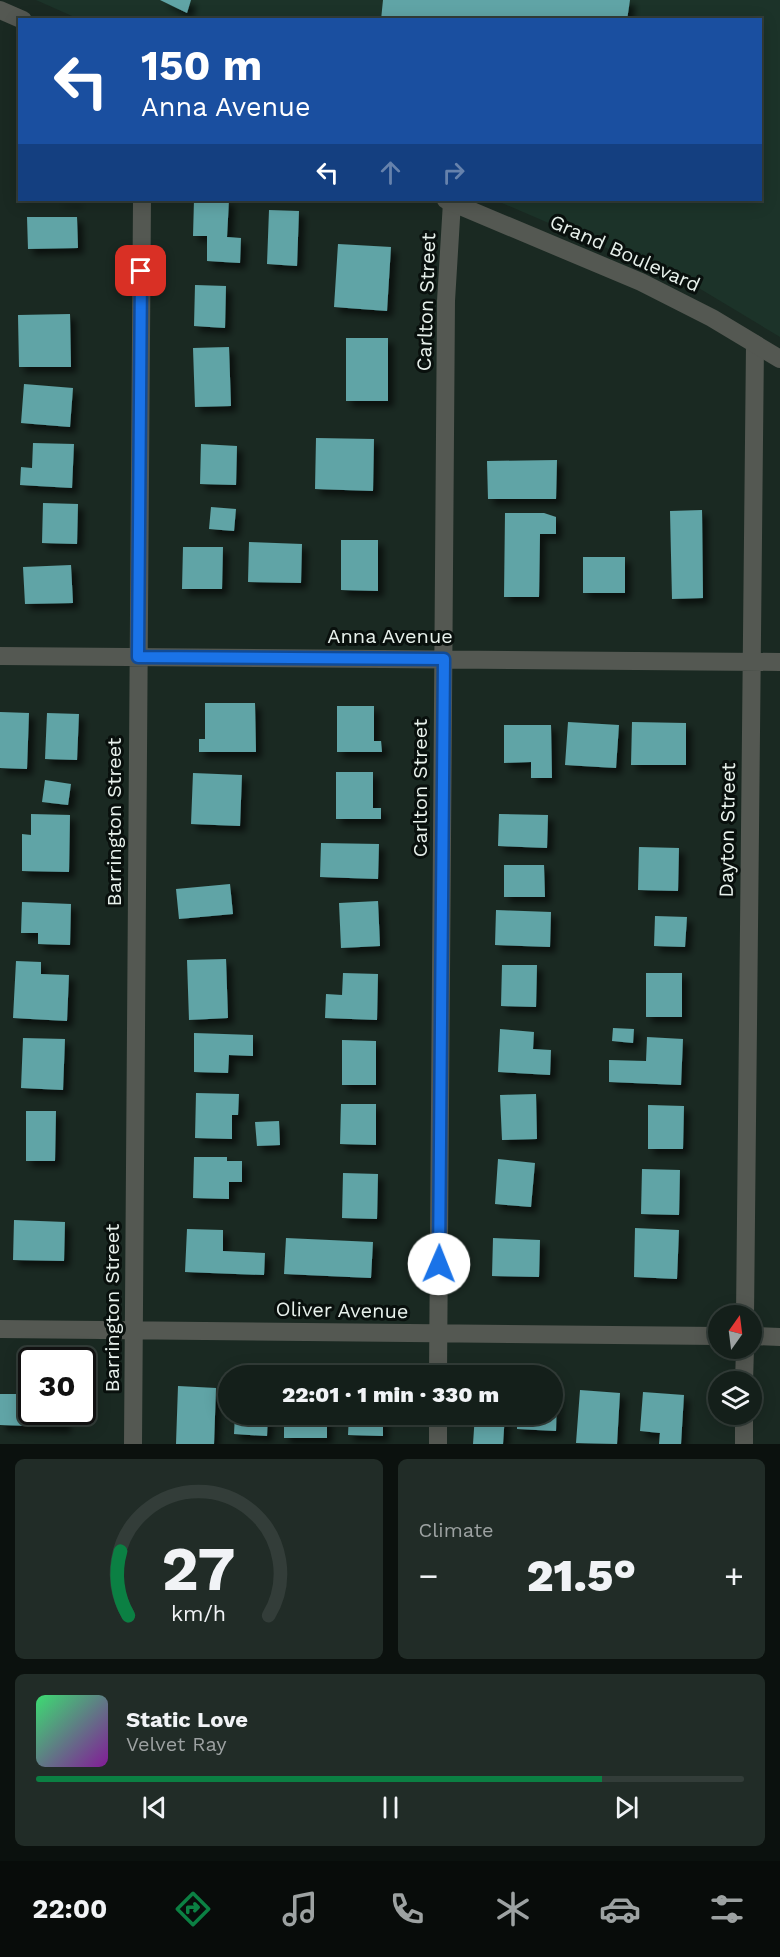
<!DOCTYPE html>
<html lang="en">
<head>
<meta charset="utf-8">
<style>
	:root { --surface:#141f1a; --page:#212c27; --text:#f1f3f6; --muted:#9da2a2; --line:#333d39; --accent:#0b8043 }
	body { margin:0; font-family:"Work Sans",sans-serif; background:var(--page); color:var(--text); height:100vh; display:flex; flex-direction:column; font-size:22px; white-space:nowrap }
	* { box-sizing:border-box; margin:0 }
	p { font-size:20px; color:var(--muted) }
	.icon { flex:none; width:33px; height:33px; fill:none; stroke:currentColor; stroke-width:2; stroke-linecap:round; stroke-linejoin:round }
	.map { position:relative; height:1444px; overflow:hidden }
	.sheet { display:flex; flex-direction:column; gap:15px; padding:15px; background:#0b110e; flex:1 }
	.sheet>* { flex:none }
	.hud { position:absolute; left:18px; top:18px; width:744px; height:183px; border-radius:0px; box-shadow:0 3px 15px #0003,0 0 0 2px var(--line); background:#1a4fa0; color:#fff; overflow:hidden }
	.needle { width:39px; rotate:14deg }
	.fabs { position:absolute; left:708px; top:1305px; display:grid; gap:12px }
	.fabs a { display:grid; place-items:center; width:54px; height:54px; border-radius:50%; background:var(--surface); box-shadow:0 3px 15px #0003,0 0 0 2px var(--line); font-size:30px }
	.speed { position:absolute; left:18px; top:1347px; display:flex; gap:12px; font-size:30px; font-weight:700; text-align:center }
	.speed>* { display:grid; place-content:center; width:78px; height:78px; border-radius:50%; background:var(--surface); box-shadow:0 3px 15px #0003,0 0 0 2px var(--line); line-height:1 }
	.speed .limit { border:3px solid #111; border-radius:9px; background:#fff; color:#111 }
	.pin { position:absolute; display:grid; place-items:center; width:51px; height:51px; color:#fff; margin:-26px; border-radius:12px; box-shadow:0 3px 9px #0006 }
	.me { position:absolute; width:66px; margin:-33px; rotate:1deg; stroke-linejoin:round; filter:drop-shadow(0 0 4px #0008) }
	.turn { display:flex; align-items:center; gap:21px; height:126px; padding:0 24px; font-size:27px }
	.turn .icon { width:78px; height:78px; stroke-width:2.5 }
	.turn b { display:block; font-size:42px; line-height:51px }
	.lanes { display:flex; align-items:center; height:57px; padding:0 24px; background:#0003; justify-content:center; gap:30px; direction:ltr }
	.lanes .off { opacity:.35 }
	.big { font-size:45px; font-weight:800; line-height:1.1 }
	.sheet .card { flex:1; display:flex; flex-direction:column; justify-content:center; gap:9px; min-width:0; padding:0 21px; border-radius:9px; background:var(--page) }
	.sheet .dial { align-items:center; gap:0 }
	.dial svg { height:156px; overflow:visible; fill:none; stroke:var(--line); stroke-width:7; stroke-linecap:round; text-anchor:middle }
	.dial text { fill:var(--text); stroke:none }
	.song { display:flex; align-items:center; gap:18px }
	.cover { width:72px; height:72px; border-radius:9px; background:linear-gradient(135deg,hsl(140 70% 55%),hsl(290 70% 35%)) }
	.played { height:6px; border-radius:3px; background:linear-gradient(90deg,var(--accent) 80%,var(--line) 80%) }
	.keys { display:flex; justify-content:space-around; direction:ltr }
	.heat { display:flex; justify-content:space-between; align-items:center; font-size:33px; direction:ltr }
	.sheet .tiles { flex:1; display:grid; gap:15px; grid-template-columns:1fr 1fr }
	.card:last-child { grid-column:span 2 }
	.trip { position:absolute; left:218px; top:1365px; width:345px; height:60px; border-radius:30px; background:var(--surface); box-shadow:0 3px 15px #0003,0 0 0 2px var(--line); font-weight:800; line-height:60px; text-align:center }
	.tab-bar { display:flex; height:96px; justify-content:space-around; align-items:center; background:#080c0a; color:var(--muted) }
	.tab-bar .icon { width:42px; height:42px }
	.tab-bar .selected { color:var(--accent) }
	.tab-bar b { font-size:27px; color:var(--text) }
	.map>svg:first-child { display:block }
</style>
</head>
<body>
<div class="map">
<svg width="780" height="1444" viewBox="0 0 780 1444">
	<defs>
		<filter id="shadow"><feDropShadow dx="5.5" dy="5.5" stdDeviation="3" flood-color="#0009"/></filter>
	</defs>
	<rect width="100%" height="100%" fill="#1a2922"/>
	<path fill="#1c3329" d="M36 0H780V337L697 287 495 200H760V20H81Z"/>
	<path fill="#60a4a6" filter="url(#shadow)" d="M160 0H191L187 13Z
		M383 0H630L627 20H381Z
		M56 200H77V202L56 201Z
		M194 200H229L227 237 241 238 240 263 207 261V236H193Z
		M269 210 299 211 297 266 267 264Z
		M27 217H77L78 248 28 249Z
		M338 244 391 247 387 311 334 307Z
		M195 285 226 286 225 328 194 326Z
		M70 314 71 367H19L18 315Z
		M346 338H388V401H346Z
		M229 347 231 406 195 407 193 348Z
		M24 384 73 388 70 427 21 423Z
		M316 438 374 439 373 491 315 489Z
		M33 443 74 444 72 488 20 485 21 467 32 468Z
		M201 444 237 446 236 485 200 484Z
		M557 460 556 499H488L487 461Z
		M43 503 78 504 77 544 42 543Z
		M211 507 236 509 234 531 209 529Z
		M702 510 703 598 672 599 670 511Z
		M505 513H544L556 517V534H540L539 597H504Z
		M341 540H378V591L341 590Z
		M249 542 302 544 301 583 248 582Z
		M183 547H223L222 589H182Z
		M583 557H625V593H583Z
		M71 565 73 603 25 604 23 567Z
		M205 703H255L256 752H199V739H205Z
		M337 706H374V741H381L382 752H337Z
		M0 712 29 713 27 769 0 768Z
		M47 713 79 714 77 760 45 759Z
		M568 722 619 725 616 768 565 765Z
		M632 722 686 723V765H631Z
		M504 725H551L552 778H531V762L504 763Z
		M336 772H373V808H381V819H336Z
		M193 773 242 775 240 826 191 824Z
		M45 780 71 784 68 805 42 802Z
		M31 814 70 815 69 872 22 871V834L31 835Z
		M499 814 548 815 547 848 498 846Z
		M321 843 379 844 378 879 320 877Z
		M639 847 679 848 678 891 638 890Z
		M504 865H544L545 897H504Z
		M230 884 233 914 179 919 176 889Z
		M378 901 380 946 341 948 339 903Z
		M22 902 71 904 70 945 38 944V933H21Z
		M496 910 551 912 550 947 495 945Z
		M655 916 687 917 685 947 654 946Z
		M226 959 228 1018 189 1020 187 960Z
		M16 961 41 962V974L69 975 67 1021 13 1018Z
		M502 965H537L536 1007 501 1006Z
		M343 973 378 974 377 1020 325 1018 326 994 342 995Z
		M646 973H682V1017H646Z
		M613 1028 634 1029 633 1043 612 1041Z
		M500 1029 534 1032 533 1049 551 1050 550 1075 498 1072Z
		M194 1033 253 1035V1056L229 1055 228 1073 194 1072Z
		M647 1037 683 1039 681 1085 609 1082V1060L646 1061Z
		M23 1038 65 1039 63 1090 21 1088Z
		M342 1040 376 1041V1085H342Z
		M196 1093 239 1094 238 1115H232V1139L195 1138Z
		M536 1094 537 1139 502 1140 500 1095Z
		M341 1104H376V1145L340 1144Z
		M648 1105 684 1106 683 1149H648Z
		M26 1111H56L55 1161H26Z
		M279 1121 280 1145 257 1146 255 1122Z
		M194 1157H227V1161H242V1182H229V1199L193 1198Z
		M498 1159 535 1163 531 1207 495 1204Z
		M642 1169 680 1170 679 1215 641 1214Z
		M343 1173 378 1174 377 1219 342 1218Z
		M14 1220 65 1222 64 1261 13 1260Z
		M635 1228 679 1230 677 1279 634 1277Z
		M187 1229 223 1230V1251L265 1253 264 1275 185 1272Z
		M286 1238 373 1242 371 1278 284 1274Z
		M493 1238 540 1240 539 1277 492 1276Z
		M18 1385 32 1386V1412H65V1427L0 1425V1394H17Z
		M178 1386 216 1388 214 1444H176Z
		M580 1390 620 1393 617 1444 576 1443Z
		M643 1392 684 1395 681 1444H659L660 1433 640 1431Z
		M552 1393H557L556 1431 517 1429V1414H552Z
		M235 1414H268L267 1436 234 1434Z
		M284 1414H327V1438H284Z
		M349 1414H383V1436L348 1435Z
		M475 1414H505L503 1444H473Z"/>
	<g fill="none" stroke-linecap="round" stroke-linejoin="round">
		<path stroke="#545852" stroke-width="18" d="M0 656 780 662
			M745 1316 755 344
			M0 1329 718 1336
			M752 1336 780 1337
			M438 1376 446 301 452 202
			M744 1382 745 1348
			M133 1444 142 200
			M438 1444V1414
			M744 1444V1414"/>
		<path stroke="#545852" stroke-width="18" d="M0 10 23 20
			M446 200 641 282 712 318 780 359"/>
	</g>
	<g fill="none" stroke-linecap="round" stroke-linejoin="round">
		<defs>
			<path id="route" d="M141 271 138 657 444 659 439 1264"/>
		</defs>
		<use href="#route" stroke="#114b97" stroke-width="15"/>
		<use href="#route" stroke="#1a73e8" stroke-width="10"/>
	</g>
	<g text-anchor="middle" stroke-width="6" stroke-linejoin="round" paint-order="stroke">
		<g font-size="20" fill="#e8f1ec" stroke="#09100d">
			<text transform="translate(625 253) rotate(24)" y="7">Grand Boulevard</text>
			<text transform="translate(426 302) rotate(-88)" y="7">Carlton Street</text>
			<text x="390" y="643">Anna Avenue</text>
			<text transform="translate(420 788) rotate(-90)" y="7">Carlton Street</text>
			<text transform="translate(114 822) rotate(-90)" y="7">Barrington Street</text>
			<text transform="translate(727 830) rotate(-89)" y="7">Dayton Street</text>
			<text transform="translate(112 1308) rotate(-90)" y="7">Barrington Street</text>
			<text transform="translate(342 1310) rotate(1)" y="7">Oliver Avenue</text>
		</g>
	</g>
</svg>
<div class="fabs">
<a><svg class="needle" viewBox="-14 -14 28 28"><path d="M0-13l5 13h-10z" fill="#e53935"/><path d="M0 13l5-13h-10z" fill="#9da2a2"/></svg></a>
<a><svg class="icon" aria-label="layers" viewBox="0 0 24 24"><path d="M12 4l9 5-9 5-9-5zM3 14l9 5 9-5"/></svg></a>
</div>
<div class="speed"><div class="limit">30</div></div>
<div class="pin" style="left:141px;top:271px;background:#d93025"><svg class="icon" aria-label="arrive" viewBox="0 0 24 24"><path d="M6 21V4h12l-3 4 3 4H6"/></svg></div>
<svg class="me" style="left:439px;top:1264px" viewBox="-20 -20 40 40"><circle r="19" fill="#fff"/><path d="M0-13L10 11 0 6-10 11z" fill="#1a73e8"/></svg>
<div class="trip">22:01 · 1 min · 330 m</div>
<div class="hud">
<div class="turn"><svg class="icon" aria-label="left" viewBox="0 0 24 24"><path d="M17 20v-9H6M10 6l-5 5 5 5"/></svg><div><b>150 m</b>Anna Avenue</div></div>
<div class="lanes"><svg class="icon" aria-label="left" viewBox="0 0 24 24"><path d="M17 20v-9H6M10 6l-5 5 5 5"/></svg><svg class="icon off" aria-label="ahead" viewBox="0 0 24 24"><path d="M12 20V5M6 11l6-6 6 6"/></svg><svg class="icon off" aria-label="right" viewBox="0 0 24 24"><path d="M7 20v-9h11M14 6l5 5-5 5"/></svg></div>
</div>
</div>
<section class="sheet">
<div class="tiles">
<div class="card dial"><svg viewBox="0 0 100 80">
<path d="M14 69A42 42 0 1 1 86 69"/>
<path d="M14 69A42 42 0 0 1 10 36" stroke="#0b8043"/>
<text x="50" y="56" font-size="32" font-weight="700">27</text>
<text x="50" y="72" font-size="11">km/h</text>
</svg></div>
<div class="card"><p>Climate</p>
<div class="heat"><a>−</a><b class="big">21.5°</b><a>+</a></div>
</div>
<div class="card">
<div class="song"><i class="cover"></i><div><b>Static Love</b><p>Velvet Ray</p></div></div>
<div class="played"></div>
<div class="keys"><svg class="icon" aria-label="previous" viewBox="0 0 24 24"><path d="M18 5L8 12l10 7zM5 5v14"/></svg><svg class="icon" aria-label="pause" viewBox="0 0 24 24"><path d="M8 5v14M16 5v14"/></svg><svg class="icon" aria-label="next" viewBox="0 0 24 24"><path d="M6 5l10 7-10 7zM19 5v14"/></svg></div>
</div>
</div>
</section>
<nav class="tab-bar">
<b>22:00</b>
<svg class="icon selected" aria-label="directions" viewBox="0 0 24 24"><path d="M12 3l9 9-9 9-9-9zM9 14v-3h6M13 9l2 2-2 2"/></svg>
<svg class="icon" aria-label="music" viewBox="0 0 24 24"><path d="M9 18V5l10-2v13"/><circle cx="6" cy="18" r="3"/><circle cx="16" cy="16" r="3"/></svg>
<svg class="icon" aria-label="phone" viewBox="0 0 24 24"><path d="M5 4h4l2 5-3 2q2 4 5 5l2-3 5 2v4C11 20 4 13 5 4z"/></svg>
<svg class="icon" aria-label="climate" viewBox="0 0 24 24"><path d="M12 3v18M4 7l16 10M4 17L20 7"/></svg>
<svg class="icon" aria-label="car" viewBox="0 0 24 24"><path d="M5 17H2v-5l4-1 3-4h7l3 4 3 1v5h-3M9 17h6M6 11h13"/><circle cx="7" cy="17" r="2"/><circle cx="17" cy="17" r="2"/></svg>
<svg class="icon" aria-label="filters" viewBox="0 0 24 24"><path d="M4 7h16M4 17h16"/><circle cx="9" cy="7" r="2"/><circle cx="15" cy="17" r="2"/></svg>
</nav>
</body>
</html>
